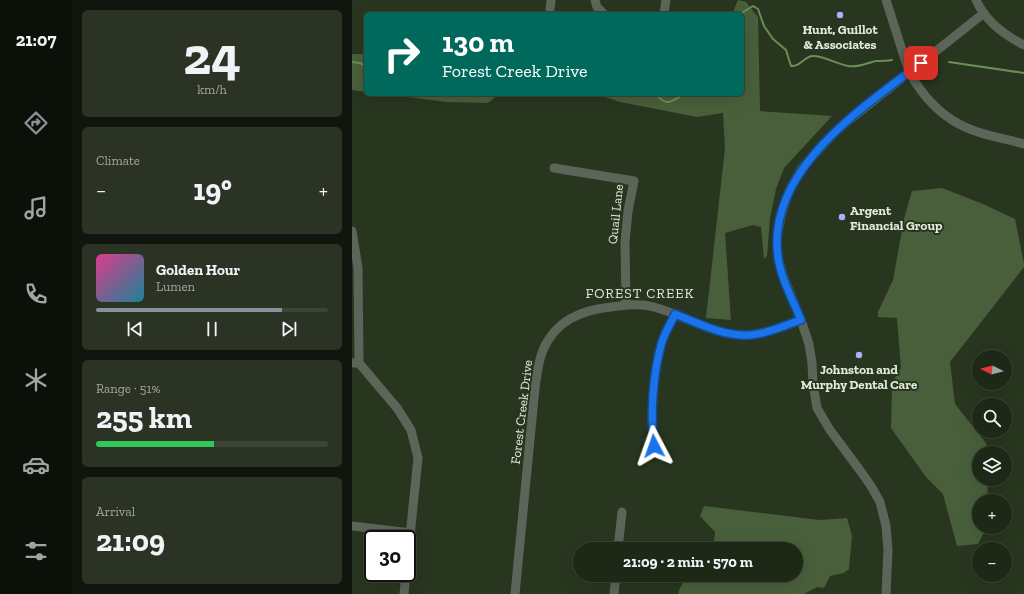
<!DOCTYPE html>
<html lang="en">
<head>
<meta charset="utf-8">
<style>
	:root { --surface:#1e2817; --page:#2b3424; --text:#f1f3f6; --muted:#a1a6a1; --line:#3c4436; --accent:#8c9099 }
	body { margin:0; font-family:"Zilla Slab",serif; background:var(--page); color:var(--text); height:100vh; display:flex; flex-direction:column; font-size:15px; white-space:nowrap }
	* { box-sizing:border-box; margin:0 }
	p { font-size:13px; color:var(--muted) }
	.icon { flex:none; width:22px; height:22px; fill:none; stroke:currentColor; stroke-width:2; stroke-linecap:round; stroke-linejoin:round }
	.map { position:relative; flex:1; overflow:hidden }
	.panel { display:flex; flex-direction:column; gap:10px; padding:10px; background:#10160d; width:280px }
	.panel>* { flex:none }
	.guide { position:absolute; left:12px; top:12px; width:380px; height:84px; border-radius:6px; box-shadow:0 4px 16px #0002,0 0 0 1px var(--line); background:#00695c; color:#fff; overflow:hidden }
	.needle { width:26px; rotate:276deg }
	.controls { position:absolute; left:620px; top:350px; display:grid; gap:8px }
	.controls a { display:grid; place-items:center; width:40px; height:40px; border-radius:50%; background:var(--surface); box-shadow:0 4px 16px #0002,0 0 0 1px var(--line); font-size:20px }
	.speed { position:absolute; left:12px; top:530px; display:flex; gap:8px; font-size:20px; font-weight:700; text-align:center }
	.speed>* { display:grid; place-content:center; width:52px; height:52px; border-radius:50%; background:var(--surface); box-shadow:0 4px 16px #0002,0 0 0 1px var(--line); line-height:1 }
	.speed .limit { border:2px solid #111; border-radius:6px; background:#fff; color:#111 }
	.pin { position:absolute; display:grid; place-items:center; width:34px; height:34px; color:#fff; margin:-17px; border-radius:8px; box-shadow:0 2px 6px #0006 }
	.me { position:absolute; width:44px; margin:-22px; rotate:356deg; stroke-linejoin:round; filter:drop-shadow(0 0 3px #0008) }
	.turn { display:flex; align-items:center; gap:14px; height:84px; padding:0 12px; font-size:18px }
	.turn .icon { width:52px; height:52px; stroke-width:2.5 }
	.turn b { display:block; font-size:28px; line-height:34px }
	.big { font-size:30px; font-weight:800; line-height:1.1 }
	.panel .widget { flex:1; display:flex; flex-direction:column; justify-content:center; gap:6px; min-width:0; padding:0 14px; border-radius:6px; background:var(--page) }
	.panel .dial { align-items:center; gap:0 }
	.dial b { font-size:52px; line-height:1 }
	.song { display:flex; align-items:center; gap:12px }
	.cover { width:48px; height:48px; border-radius:6px; background:linear-gradient(135deg,hsl(330 70% 55%),hsl(190 70% 35%)) }
	.played { height:4px; border-radius:2px; background:linear-gradient(90deg,var(--accent) 80%,var(--line) 80%) }
	.keys { display:flex; justify-content:space-around; direction:ltr }
	.heat { display:flex; justify-content:space-between; align-items:center; font-size:22px; direction:ltr }
	.charge { height:6px; border-radius:3px; background:linear-gradient(90deg,#34c759 51%,var(--line) 0) }
	.trip { position:absolute; left:221px; top:542px; width:230px; height:40px; border-radius:20px; background:var(--surface); box-shadow:0 4px 16px #0002,0 0 0 1px var(--line); font-weight:800; line-height:40px; text-align:center }
	main { display:flex; flex:1; min-height:0 }
	.menu { display:flex; flex-direction:column; width:72px; justify-content:space-around; align-items:center; background:#0c1009; color:var(--muted) }
	.menu .icon { width:28px; height:28px }
	.menu .selected { color:var(--accent) }
	.menu b { font-size:18px; color:var(--text) }
	.map>svg:first-child { display:block }
</style>
</head>
<body>
<main>
<nav class="menu">
<b>21:07</b>
<svg class="icon selected" aria-label="directions" viewBox="0 0 24 24"><path d="M12 3l9 9-9 9-9-9zM9 14v-3h6M13 9l2 2-2 2"/></svg>
<svg class="icon" aria-label="music" viewBox="0 0 24 24"><path d="M9 18V5l10-2v13"/><circle cx="6" cy="18" r="3"/><circle cx="16" cy="16" r="3"/></svg>
<svg class="icon" aria-label="phone" viewBox="0 0 24 24"><path d="M5 4h4l2 5-3 2q2 4 5 5l2-3 5 2v4C11 20 4 13 5 4z"/></svg>
<svg class="icon" aria-label="climate" viewBox="0 0 24 24"><path d="M12 3v18M4 7l16 10M4 17L20 7"/></svg>
<svg class="icon" aria-label="car" viewBox="0 0 24 24"><path d="M5 17H2v-5l4-1 3-4h7l3 4 3 1v5h-3M9 17h6M6 11h13"/><circle cx="7" cy="17" r="2"/><circle cx="17" cy="17" r="2"/></svg>
<svg class="icon" aria-label="filters" viewBox="0 0 24 24"><path d="M4 7h16M4 17h16"/><circle cx="9" cy="7" r="2"/><circle cx="15" cy="17" r="2"/></svg>
</nav>
<section class="panel">
<div class="widget dial"><b>24</b><p>km/h</p></div>
<div class="widget"><p>Climate</p>
<div class="heat"><a>−</a><b class="big">19°</b><a>+</a></div>
</div>
<div class="widget">
<div class="song"><i class="cover"></i><div><b>Golden Hour</b><p>Lumen</p></div></div>
<div class="played"></div>
<div class="keys"><svg class="icon" aria-label="previous" viewBox="0 0 24 24"><path d="M18 5L8 12l10 7zM5 5v14"/></svg><svg class="icon" aria-label="pause" viewBox="0 0 24 24"><path d="M8 5v14M16 5v14"/></svg><svg class="icon" aria-label="next" viewBox="0 0 24 24"><path d="M6 5l10 7-10 7zM19 5v14"/></svg></div>
</div>
<div class="widget"><p>Range · 51%</p><b class="big">255 km</b><div class="charge"></div></div>
<div class="widget"><p>Arrival</p><b class="big">21:09</b></div>
</section>
<div class="map">
<svg width="672" height="594" viewBox="0 0 672 594">
	<rect width="100%" height="100%" fill="#28361f"/>
	<path fill="#495f3b" d="M386 0 394 2 406 17 408 111 480 116 432 168 424 189 418 218 415 256 412 259 409 227 401 225 373 233 379 320 354 318 373 148 371 113 345 117 268 102 244 94H390V14H380Z
		M0 54H14V92L0 90Z
		M33 94H147L136 103 94 102Z
		M590 188 631 204 663 219 672 264V267L598 362 603 404 634 443V453H627V479H635L636 501H627V527H635L626 544 605 546 591 494 574 477 539 428 540 383 549 368 545 318 526 317V312L541 280 552 219 560 191Z
		M352 506 467 520 495 518 500 536 497 569 492 573 478 576 472 588 465 587 452 594H326L328 588 336 575H444V549H350L362 541 363 532 348 516Z"/>
	<g fill="none" stroke-linecap="round" stroke-linejoin="round">
		<path stroke="#6a8e53" stroke-width="2" d="M388 14 401 6 406 9 412 26 421 39 434 50 439 66C449 67 452 56 461 56 472 56 485 64 496 66 507 68 514 63 524 61 529 61 534 61 540 60
			M0 62 8 63 14 66
			M597 62 672 73
			M304 94C315 108 320 101 332 94
			M346 94 352 96 358 94"/>
		<path stroke="#5d6559" stroke-width="9" d="M243 0 245 7 252 14
			M534 0 557 72C569 93 586 113 607 124 627 135 651 138 672 144
			M624 0C633 20 652 35 672 45
			M198 9 199 0
			M312 14 314 0
			M202 168 282 181 276 211 273 242 274 305
			M0 231 6 268 7 363H0
			M7 363 45 408 59 430 66 458 55 565
			M302 446C298 416 301 371 310 342 313 332 319 323 323 314
			M0 526 59 533
			M266 549 270 512
			M52 594 54 573
			M163 594 183 388C185 375 186 362 191 350 204 320 230 310 259 307 273 305 288 303 302 307 331 315 358 333 388 335 409 336 430 327 449 320
			M262 594 264 575
			M534 594 536 550 534 526 528 502 519 486 507 469 478 430 465 408 461 384 460 363 457 344 449 320 432 278 426 258 425 238 429 216 437 191 450 168 486 129 632 13"/>
	</g>
	<g fill="none" stroke-linecap="round" stroke-linejoin="round">
		<defs>
			<path id="route" d="M302 446C298 416 301 371 310 342 313 332 319 323 323 314 346 323 372 337 398 335 416 334 433 325 449 320 441 300 429 279 426 257 414 170 509 109 569 63"/>
		</defs>
		<use href="#route" stroke="#114b97" stroke-width="10"/>
		<use href="#route" stroke="#1a73e8" stroke-width="7"/>
	</g>
	<g fill="#afaefa" stroke="#28361f" stroke-width="1.5">
		<circle cx="488" cy="15" r="4"/>
		<circle cx="490" cy="217" r="4"/>
		<circle cx="507" cy="355" r="4"/>
	</g>
	<g text-anchor="middle" stroke-width="4" stroke-linejoin="round" paint-order="stroke">
		<g font-size="13" font-weight="bold" fill="#e2ecdd" stroke="#28361f">
			<text x="488" y="34">Hunt, Guillot<tspan x="488" dy="15">&amp; Associates</tspan></text>
			<text x="498" y="215" text-anchor="start">Argent<tspan x="498" dy="15">Financial Group</tspan></text>
			<text x="507" y="374">Johnston and<tspan x="507" dy="15">Murphy Dental Care</tspan></text>
		</g>
		<g font-size="13" fill="#e2ecdd" stroke="#28361f">
			<text transform="translate(263 214) rotate(-84)" y="5">Quail Lane</text>
			<text transform="translate(169 412) rotate(-83)" y="5">Forest Creek Drive</text>
		</g>
		<g font-size="14" letter-spacing="1" fill="#e2ecdd" stroke="#28361f">
			<text x="288" y="298">FOREST CREEK</text>
		</g>
	</g>
</svg>
<div class="controls">
<a><svg class="needle" viewBox="-14 -14 28 28"><path d="M0-13l5 13h-10z" fill="#e53935"/><path d="M0 13l5-13h-10z" fill="#a1a6a1"/></svg></a>
<a><svg class="icon" aria-label="search" viewBox="0 0 24 24"><circle cx="10" cy="10" r="6"/><path d="M15 15l6 6"/></svg></a>
<a><svg class="icon" aria-label="layers" viewBox="0 0 24 24"><path d="M12 4l9 5-9 5-9-5zM3 14l9 5 9-5"/></svg></a>
<a>+</a>
<a>−</a>
</div>
<div class="speed"><div class="limit">30</div></div>
<div class="pin" style="left:569px;top:63px;background:#d93025"><svg class="icon" aria-label="arrive" viewBox="0 0 24 24"><path d="M6 21V4h12l-3 4 3 4H6"/></svg></div>
<svg class="me" style="left:302px;top:446px" viewBox="-20 -20 40 40"><path d="M0-17L14 15 0 8-14 15z" fill="#1a73e8" stroke="#fff" stroke-width="4"/></svg>
<div class="trip">21:09 · 2 min · 570 m</div>
<div class="guide">
<div class="turn"><svg class="icon" aria-label="right" viewBox="0 0 24 24"><path d="M7 20v-9h11M14 6l5 5-5 5"/></svg><div><b>130 m</b>Forest Creek Drive</div></div>
</div>
</div>
</main>
</body>
</html>
